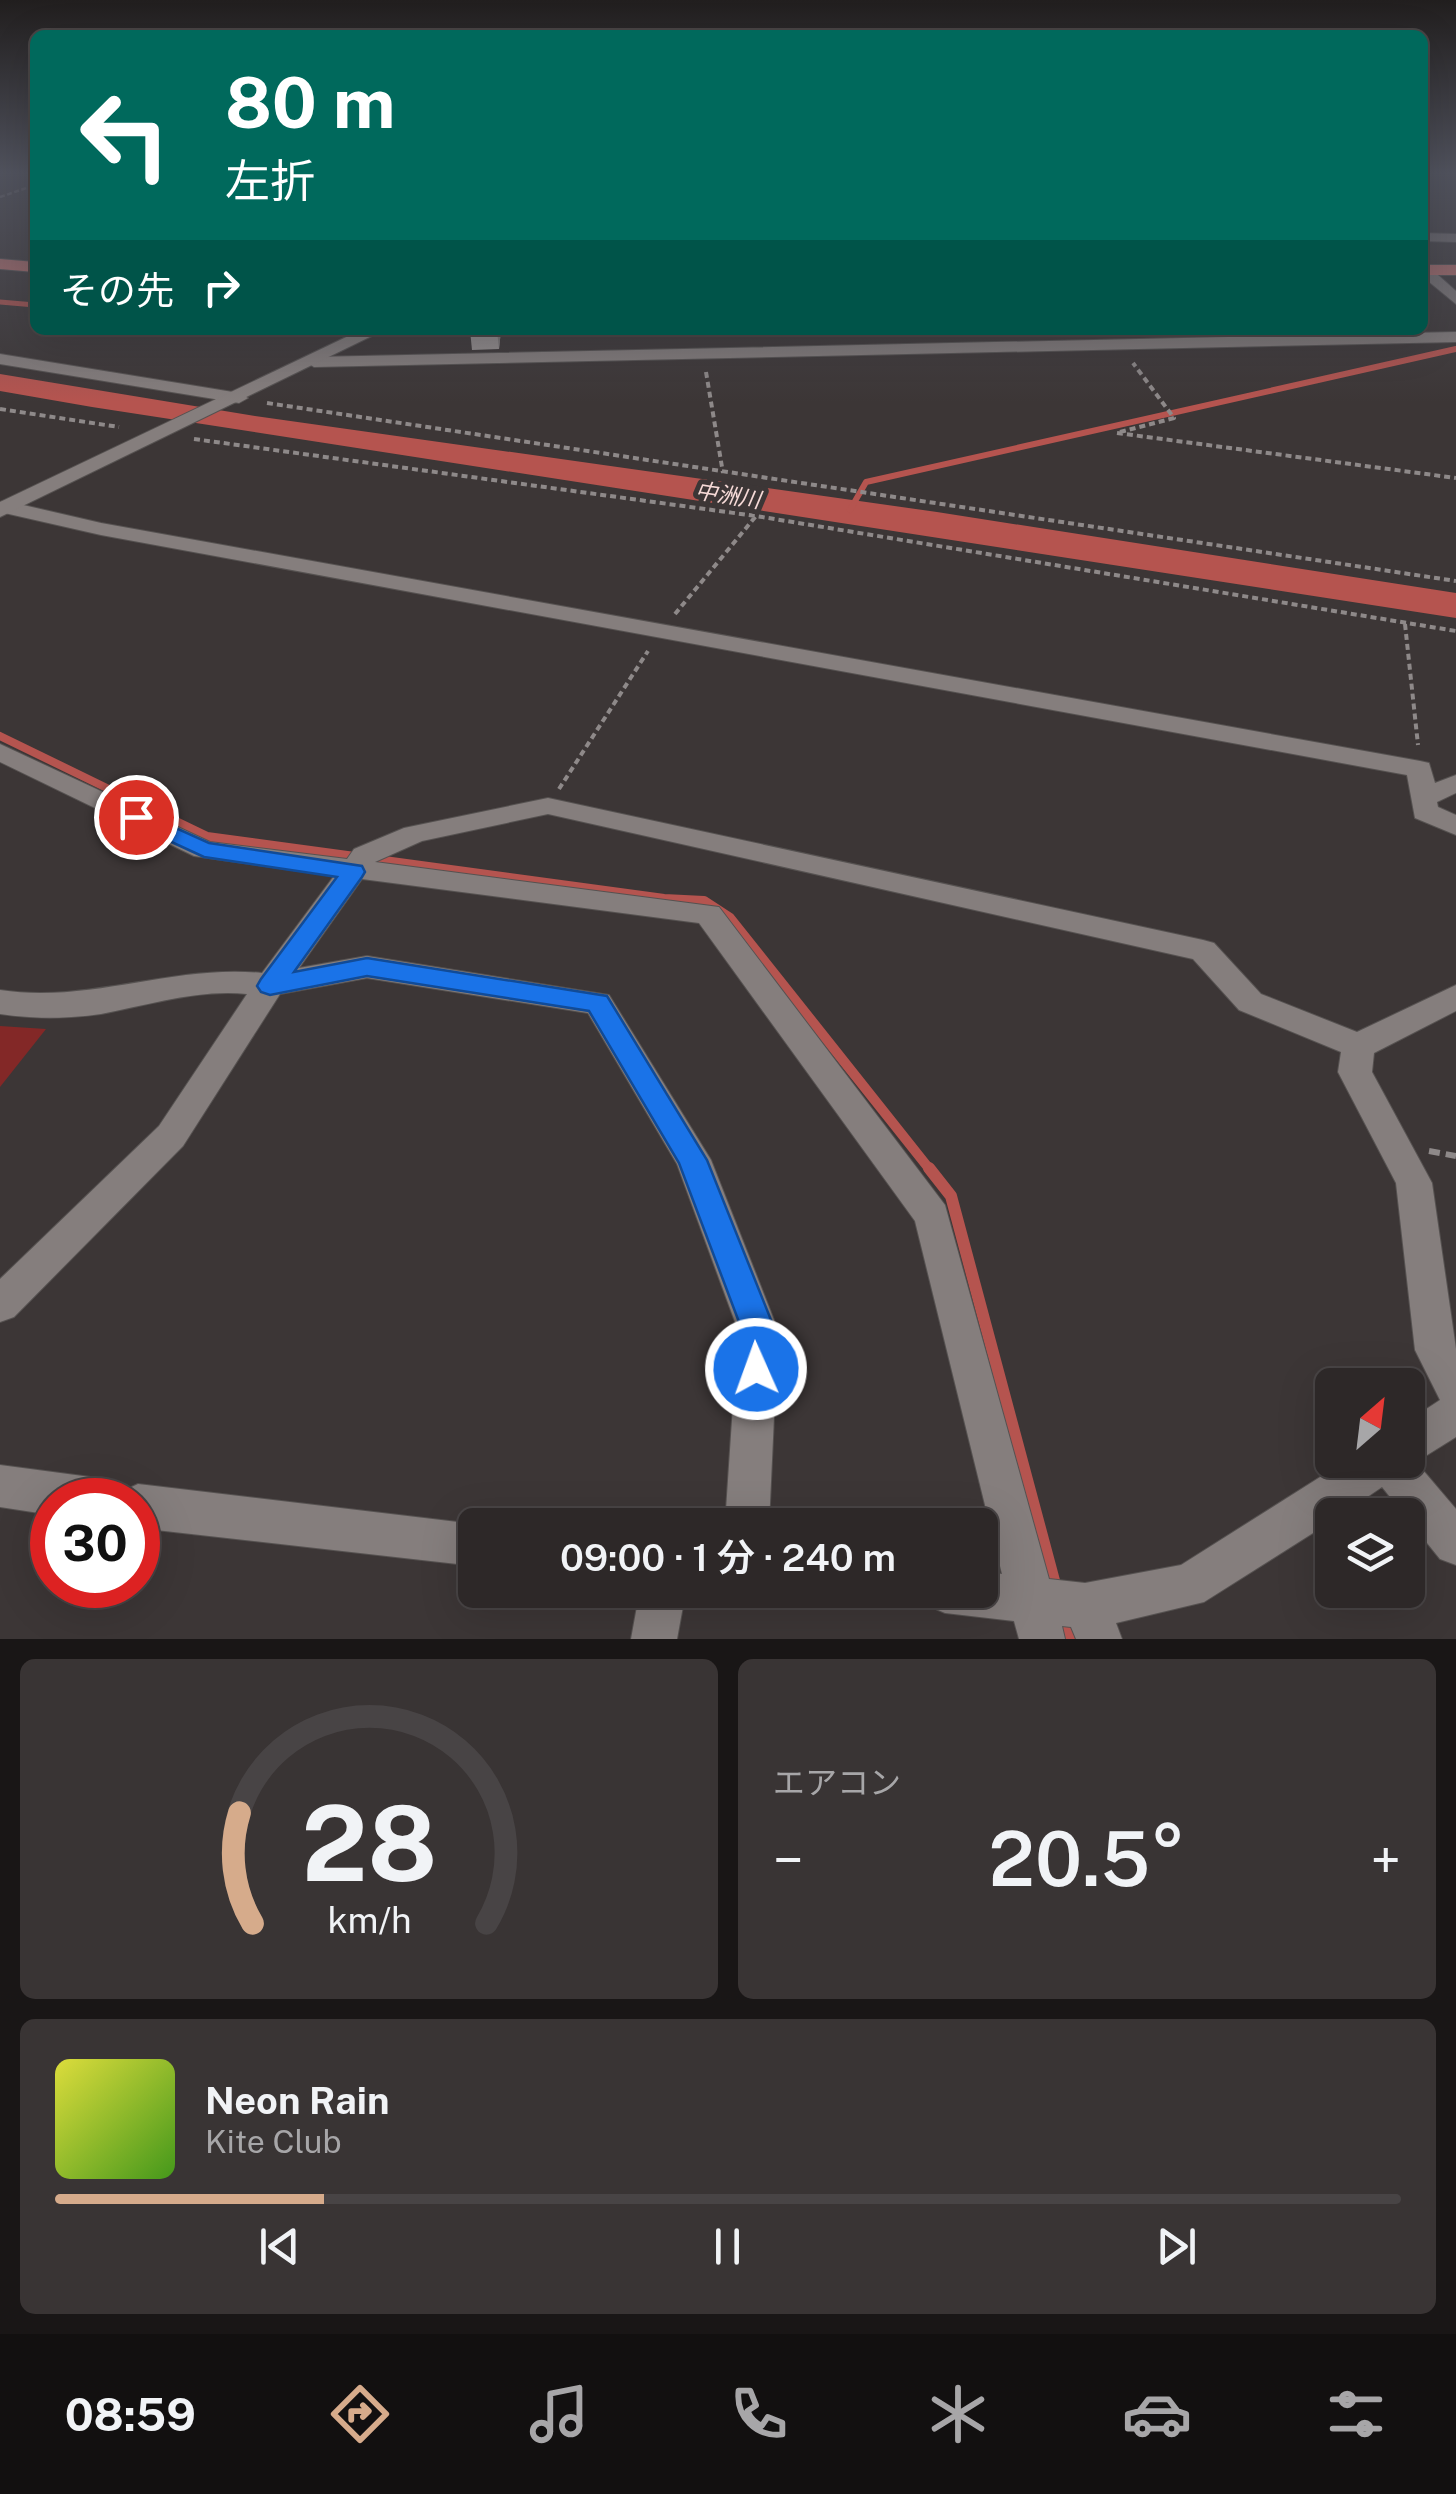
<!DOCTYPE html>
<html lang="ja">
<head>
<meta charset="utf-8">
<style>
	:root { --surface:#2d2828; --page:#393434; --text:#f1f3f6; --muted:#a7a6a8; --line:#484445; --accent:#d6ab8b }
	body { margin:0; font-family:"Public Sans","Noto Sans JP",sans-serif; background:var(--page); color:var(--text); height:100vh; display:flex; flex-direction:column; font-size:38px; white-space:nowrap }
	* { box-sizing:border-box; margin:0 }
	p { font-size:32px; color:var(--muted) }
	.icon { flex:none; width:55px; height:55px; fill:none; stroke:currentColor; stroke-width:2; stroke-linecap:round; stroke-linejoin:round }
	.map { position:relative; height:1639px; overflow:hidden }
	.details { display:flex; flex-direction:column; gap:20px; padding:20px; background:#191616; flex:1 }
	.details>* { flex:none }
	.banner { position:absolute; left:30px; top:30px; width:1398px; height:305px; border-radius:15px; box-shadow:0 10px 40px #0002,0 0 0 2px var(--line); background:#00695c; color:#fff; overflow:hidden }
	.needle { width:65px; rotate:28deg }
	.tools { position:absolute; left:1315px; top:1368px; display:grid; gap:20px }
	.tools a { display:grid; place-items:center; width:110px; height:110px; border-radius:15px; background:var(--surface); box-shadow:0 10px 40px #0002,0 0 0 2px var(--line); font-size:50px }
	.speed { position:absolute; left:30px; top:1478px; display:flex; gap:20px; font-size:50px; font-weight:700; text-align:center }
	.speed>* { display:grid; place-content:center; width:130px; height:130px; border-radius:50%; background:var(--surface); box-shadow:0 10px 40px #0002,0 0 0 2px var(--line); line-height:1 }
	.speed .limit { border:15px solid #d22; background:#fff; color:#111 }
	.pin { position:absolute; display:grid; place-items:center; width:85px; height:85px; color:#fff; margin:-42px; border:5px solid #fff; border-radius:50%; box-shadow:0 2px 10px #0007 }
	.me { position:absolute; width:110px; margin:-55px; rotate:358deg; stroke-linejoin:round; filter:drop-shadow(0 0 8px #0008) }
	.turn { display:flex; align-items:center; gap:35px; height:210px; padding:0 30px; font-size:45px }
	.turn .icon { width:130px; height:130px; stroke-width:2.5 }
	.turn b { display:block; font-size:70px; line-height:85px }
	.then { display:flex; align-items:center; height:95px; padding:0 30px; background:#0003; gap:20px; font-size:38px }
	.big { font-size:75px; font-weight:600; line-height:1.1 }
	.details .tile { flex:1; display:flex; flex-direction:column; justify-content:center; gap:15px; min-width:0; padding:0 35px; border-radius:15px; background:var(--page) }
	.details .dial { align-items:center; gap:0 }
	.dial svg { height:260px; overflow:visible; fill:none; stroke:var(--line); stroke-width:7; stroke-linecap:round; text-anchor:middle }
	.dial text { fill:var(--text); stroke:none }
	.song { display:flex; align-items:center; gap:30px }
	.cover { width:120px; height:120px; border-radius:15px; background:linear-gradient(135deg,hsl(60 70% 55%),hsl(100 70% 35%)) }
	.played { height:10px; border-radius:5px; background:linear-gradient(90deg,var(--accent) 20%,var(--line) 20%) }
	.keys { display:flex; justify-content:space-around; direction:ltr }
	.heat { display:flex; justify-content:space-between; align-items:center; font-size:55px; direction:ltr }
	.details .tiles { flex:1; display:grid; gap:20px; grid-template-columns:1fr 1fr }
	.tile:last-child { grid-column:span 2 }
	.trip { position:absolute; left:458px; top:1508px; width:540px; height:100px; border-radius:15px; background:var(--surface); box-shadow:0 10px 40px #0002,0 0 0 2px var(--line); font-weight:600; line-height:100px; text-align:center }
	.dock { display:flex; height:160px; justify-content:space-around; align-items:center; background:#121010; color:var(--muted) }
	.dock .icon { width:70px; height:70px }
	.dock .on { color:var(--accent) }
	.dock b { font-size:45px; color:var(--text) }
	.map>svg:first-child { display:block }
</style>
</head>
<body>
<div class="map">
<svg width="1456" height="1639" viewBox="0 0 1456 1639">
	<rect width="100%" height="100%" fill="#3c3636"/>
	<path fill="#832827" d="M0 1026 46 1029 0 1087Z"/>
	<path fill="#b5544f" d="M0 374 255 416 937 512 1456 593V618L92 407 0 391Z"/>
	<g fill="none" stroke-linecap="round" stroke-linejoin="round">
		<path stroke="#b5544f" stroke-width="5" d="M0 302 35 305"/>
		<path stroke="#b5544f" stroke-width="6" d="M850 510 866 482 1456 349"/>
		<path stroke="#b5544f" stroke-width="8" d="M0 736 158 813"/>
		<path stroke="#b5544f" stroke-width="10" d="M153 811 207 837 664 899 704 901 730 918 931 1171"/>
		<path stroke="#b5544f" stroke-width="12" d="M929 1168 951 1196 1056 1588
			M1064 1617 1069 1639"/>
		<defs>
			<path id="minor" d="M1422 233 1456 234V242L1422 241Z
				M1422 266 1429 267 1456 291V304L1422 276Z
				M1456 332V342L314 367 306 362 314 357Z
				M0 354 239 393 248 398 239 403 0 364Z
				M6 501 101 523 1420 761 1429 763 1435 783 1456 775V793L1437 802 1438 807 1456 815V835L1415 818 1407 775 101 535 0 512V502Z
				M0 744 210 842 347 859 354 849 404 828 548 798 1203 940 1214 943 1261 994 1357 1032 1456 985V1011L1374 1053 1372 1072 1432 1183 1456 1349V1437L1416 1462 1456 1509V1565L1440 1559 1382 1487 1341 1515H1332V1521L1204 1602 1116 1623 1122 1639H1076L1071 1627 1062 1626 1065 1639H1019L1014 1621 945 1613 929 1606 922 1590H980V1571L1002 1574 915 1221 699 923 362 879 299 968 367 956 609 995 711 1160 778 1330 769 1525H725L738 1330 677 1164 588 1013 367 978 280 994 183 1146 14 1317 0 1322V1279L159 1126 247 994C198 989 149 1005 101 1014 66 1019 34 1019 0 1014V990C89 1004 173 964 262 973L334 876 194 856 0 762ZM548 814 1193 959 1239 1010 1341 1052 1338 1072 1396 1183 1415 1350 1440 1400 1408 1421V1460H1347L1181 1565 1085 1583 1049 1579 945 1205 719 907 375 862 422 841Z
				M0 1465 98 1478 113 1485 119 1498 123 1491 138 1484 483 1525H475V1566L138 1528V1500H52V1515L0 1507Z
				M640 1590H686L677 1639H631Z"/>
			<path id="tertiary" d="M361 330H384L0 517V502Z"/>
			<path id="trunk" d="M0 259 35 262V272L0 269Z
				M1422 265H1456V275H1422Z"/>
		</defs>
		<use href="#minor" stroke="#565251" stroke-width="2"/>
		<use href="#tertiary" stroke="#565251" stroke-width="2"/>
		<use href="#trunk" stroke="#565251" stroke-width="2"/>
		<path stroke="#8e8989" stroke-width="2.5" stroke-dasharray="5 2.5" stroke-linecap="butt" d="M0 197 35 185"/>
		<path stroke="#8e8989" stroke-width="4" stroke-dasharray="6 4" stroke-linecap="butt" d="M706 372 723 473
			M267 403 1456 581
			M0 409 119 427
			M1120 432 1174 418 1133 363
			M1117 433 1456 478
			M194 439 756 516 1456 631
			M675 614 756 516
			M1405 624 1418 745
			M559 789 648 651"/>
		<path stroke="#8e8989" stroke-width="6" stroke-dasharray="11 6" stroke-linecap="butt" d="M1429 1151 1456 1156"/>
		<use href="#minor" fill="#857e7d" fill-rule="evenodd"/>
		<use href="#tertiary" fill="#857e7d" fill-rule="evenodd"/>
		<use href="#trunk" fill="#ce7874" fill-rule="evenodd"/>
	</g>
	<path fill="#999392" d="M470 330H501L499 349 472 350Z"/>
	<path fill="#7d7877" d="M497 330H501L499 349Z"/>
	<linearGradient id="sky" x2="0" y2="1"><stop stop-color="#211e1e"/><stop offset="0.43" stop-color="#50525d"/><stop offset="1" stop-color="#50525d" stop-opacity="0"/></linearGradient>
	<rect width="1456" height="402" fill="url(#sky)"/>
	<path fill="#1a73e8" stroke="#114b97" stroke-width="2.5" d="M136 810 209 843 362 866 365 872 362 877 294 972 367 958 607 996 707 1160 775 1330 773 1369 768 1380 756 1385 744 1380 739 1369 742 1330 679 1163 589 1011 367 976 270 995 261 992 257 986 261 979 337 877 204 857 128 822 125 817Z"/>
	<g text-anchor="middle" stroke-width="10" stroke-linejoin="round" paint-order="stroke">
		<g font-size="22" font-style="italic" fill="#f6dad7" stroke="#3c3636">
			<text transform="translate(728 495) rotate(9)" y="8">中洲川</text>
		</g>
	</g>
</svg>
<div class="tools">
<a><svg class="needle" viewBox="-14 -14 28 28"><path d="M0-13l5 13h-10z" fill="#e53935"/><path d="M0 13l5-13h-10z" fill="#a7a6a8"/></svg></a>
<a><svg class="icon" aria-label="layers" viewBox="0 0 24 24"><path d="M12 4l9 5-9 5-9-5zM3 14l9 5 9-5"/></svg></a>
</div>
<div class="speed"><div class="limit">30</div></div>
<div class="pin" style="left:136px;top:817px;background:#d93025"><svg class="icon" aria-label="arrive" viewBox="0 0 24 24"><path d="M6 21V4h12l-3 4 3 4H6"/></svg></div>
<svg class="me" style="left:756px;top:1369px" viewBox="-20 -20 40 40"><circle r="17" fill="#1a73e8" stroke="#fff" stroke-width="3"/><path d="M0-11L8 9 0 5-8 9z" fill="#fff"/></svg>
<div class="trip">09:00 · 1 分 · 240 m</div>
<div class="banner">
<div class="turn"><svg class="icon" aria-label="left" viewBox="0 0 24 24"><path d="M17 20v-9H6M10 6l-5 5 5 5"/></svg><div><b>80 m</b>左折</div></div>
<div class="then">その先<svg class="icon" aria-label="right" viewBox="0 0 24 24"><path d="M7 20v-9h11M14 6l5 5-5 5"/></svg></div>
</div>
</div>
<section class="details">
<div class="tiles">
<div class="tile dial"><svg viewBox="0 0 100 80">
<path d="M14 69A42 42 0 1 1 86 69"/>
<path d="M14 69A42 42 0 0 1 10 35" stroke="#d6ab8b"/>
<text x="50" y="56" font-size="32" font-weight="700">28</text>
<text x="50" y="72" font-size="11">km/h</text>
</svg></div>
<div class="tile"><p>エアコン</p>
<div class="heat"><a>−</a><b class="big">20.5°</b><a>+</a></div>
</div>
<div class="tile">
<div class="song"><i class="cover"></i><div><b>Neon Rain</b><p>Kite Club</p></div></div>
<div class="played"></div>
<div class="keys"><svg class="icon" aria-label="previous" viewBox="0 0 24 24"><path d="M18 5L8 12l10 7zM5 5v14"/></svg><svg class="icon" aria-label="pause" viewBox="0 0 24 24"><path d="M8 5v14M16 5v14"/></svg><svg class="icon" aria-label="next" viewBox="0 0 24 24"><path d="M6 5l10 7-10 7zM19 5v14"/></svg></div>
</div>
</div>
</section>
<nav class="dock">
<b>08:59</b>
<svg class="icon on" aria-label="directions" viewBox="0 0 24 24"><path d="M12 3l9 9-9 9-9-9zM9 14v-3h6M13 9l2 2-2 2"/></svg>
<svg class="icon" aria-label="music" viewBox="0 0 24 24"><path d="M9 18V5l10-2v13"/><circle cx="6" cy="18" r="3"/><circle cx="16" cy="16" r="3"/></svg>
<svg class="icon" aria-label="phone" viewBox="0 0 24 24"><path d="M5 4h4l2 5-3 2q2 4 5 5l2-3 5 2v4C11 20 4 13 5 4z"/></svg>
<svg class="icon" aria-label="climate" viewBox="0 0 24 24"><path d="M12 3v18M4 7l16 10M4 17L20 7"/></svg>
<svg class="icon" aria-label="car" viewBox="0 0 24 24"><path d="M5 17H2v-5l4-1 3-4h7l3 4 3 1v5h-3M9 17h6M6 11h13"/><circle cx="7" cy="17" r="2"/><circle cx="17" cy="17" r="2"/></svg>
<svg class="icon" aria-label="filters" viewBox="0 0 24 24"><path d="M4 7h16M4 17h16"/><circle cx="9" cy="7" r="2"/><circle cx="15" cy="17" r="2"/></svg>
</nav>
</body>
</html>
